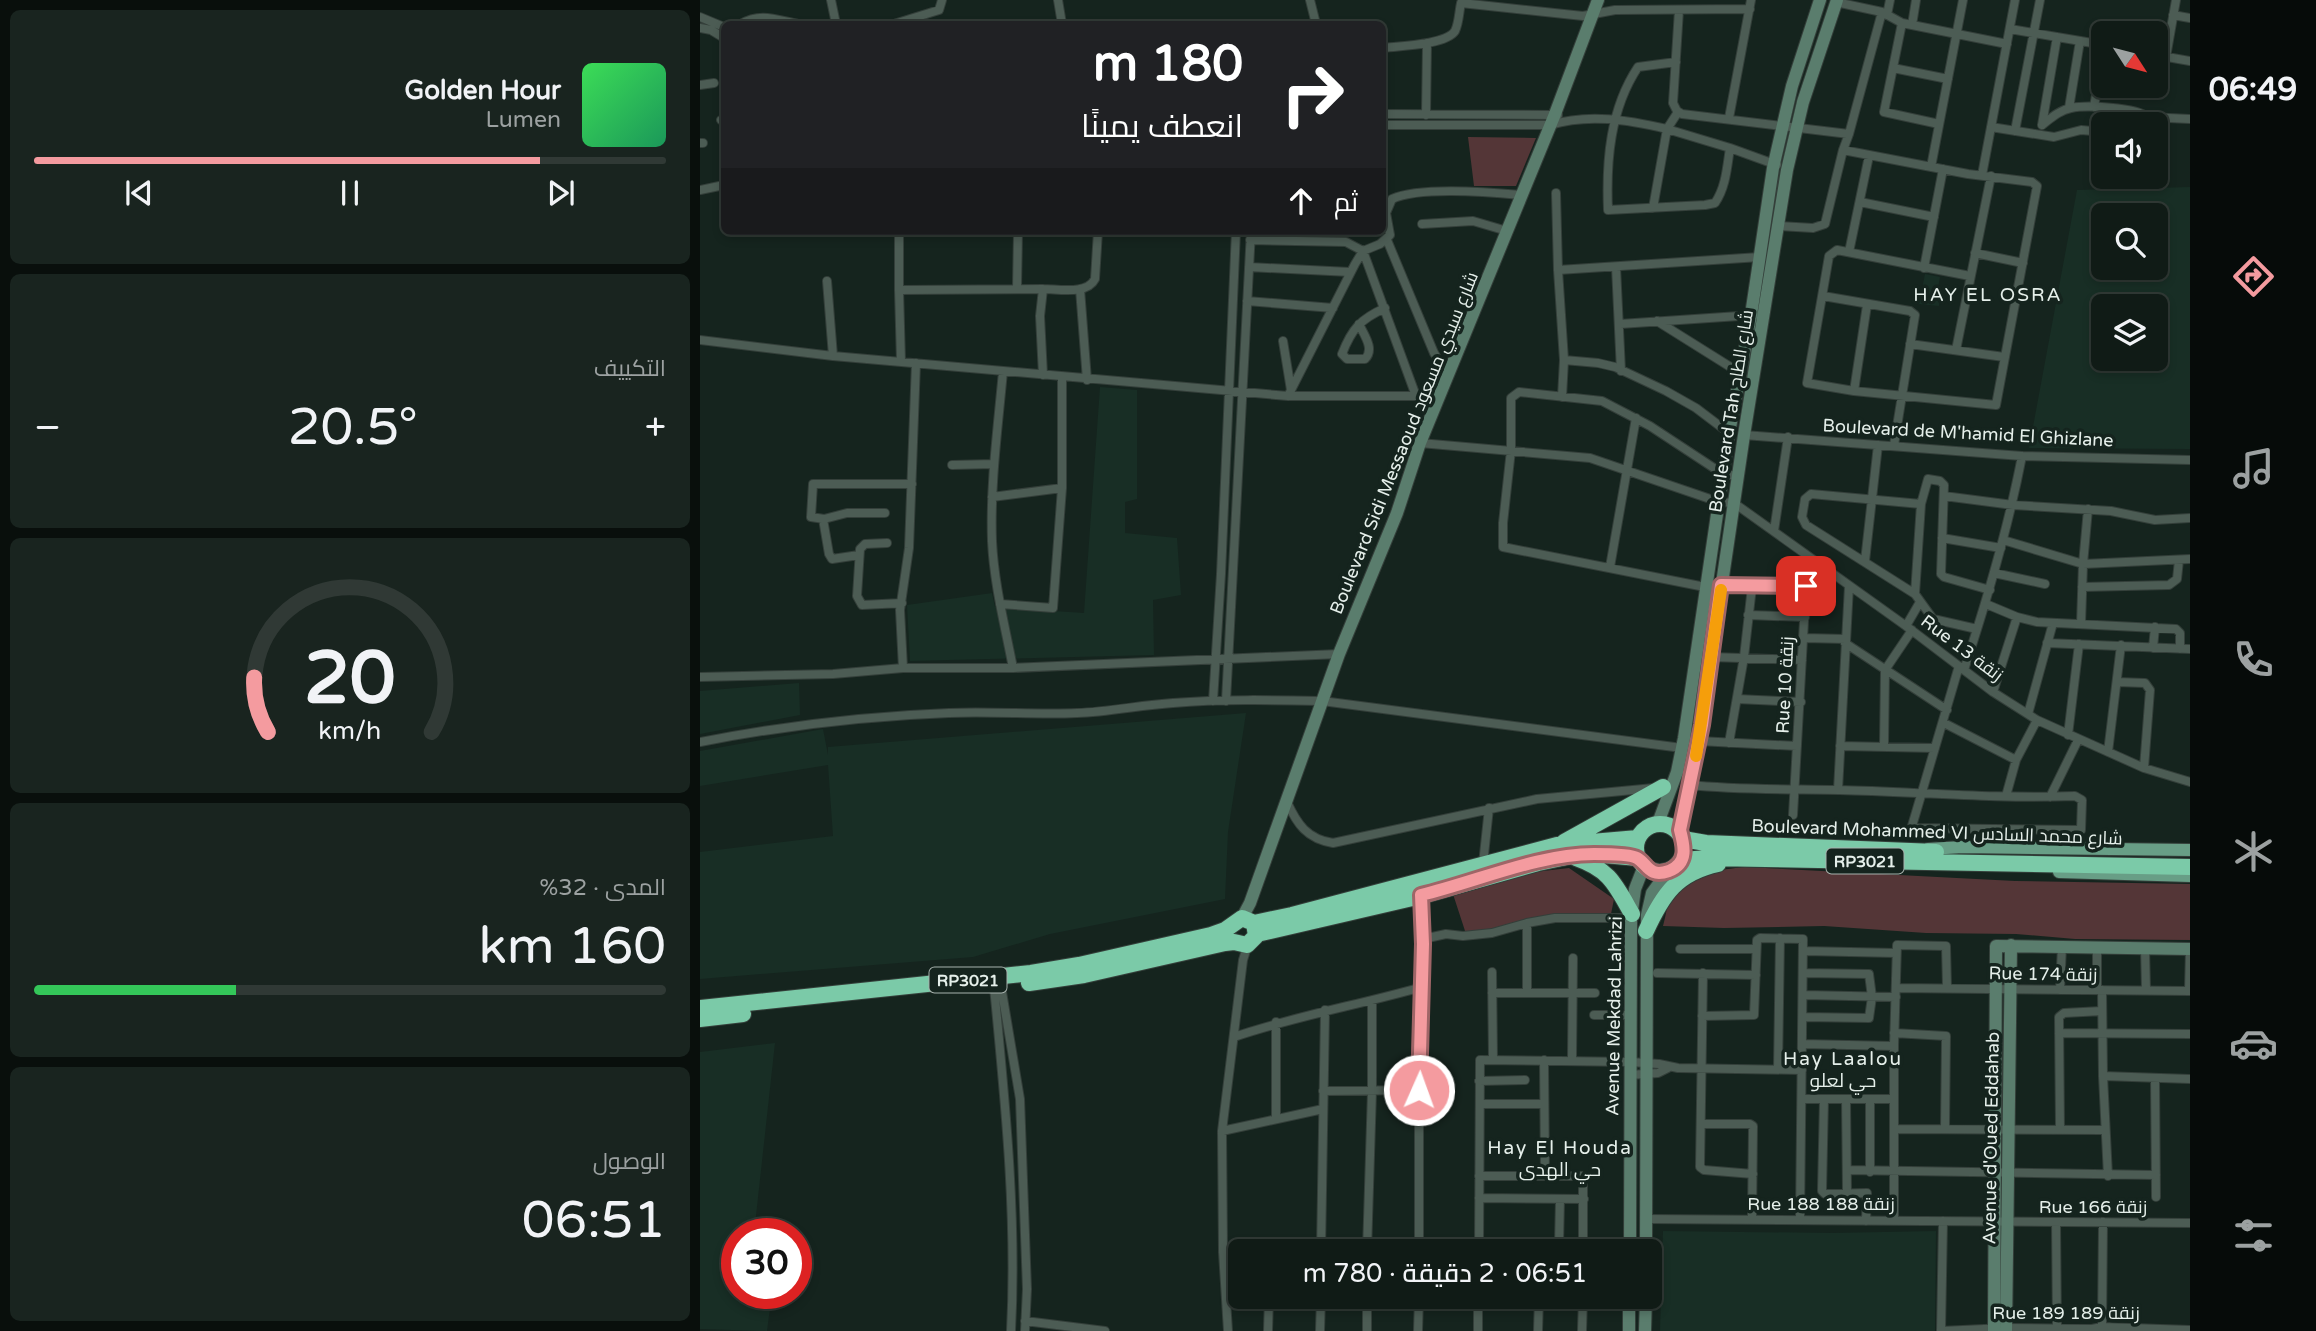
<!DOCTYPE html>
<html lang="ar">
<head>
<meta charset="utf-8">
<style>
	:root { --surface:#101b16; --page:#19241f; --text:#f1f3f6; --muted:#9ca1a1; --line:#303935; --accent:#f49b9f }
	body { margin:0; font-family:"Varela Round",Cairo,sans-serif; background:var(--page); color:var(--text); direction:rtl; height:100vh; display:flex; flex-direction:column; font-size:26px; white-space:nowrap }
	* { box-sizing:border-box; margin:0 }
	p { font-size:23px; color:var(--muted) }
	.icon { flex:none; width:38px; height:38px; fill:none; stroke:currentColor; stroke-width:2; stroke-linecap:round; stroke-linejoin:round }
	.map { position:relative; flex:1; overflow:hidden; direction:ltr }
	.sheet { display:flex; flex-direction:column; gap:10px; padding:10px; background:#090f0c; width:700px }
	.sheet>* { flex:none }
	.top-card { position:absolute; left:21px; top:21px; width:665px; height:214px; border-radius:10px; box-shadow:0 4px 10px #0003,0 0 0 2px var(--line); direction:rtl; background:#202124; color:#fff; overflow:hidden }
	.needle { width:46px; rotate:126deg }
	.buttons { position:absolute; left:1391px; top:21px; display:grid; gap:14px }
	.buttons a { display:grid; place-items:center; width:77px; height:77px; border-radius:10px; background:var(--surface); box-shadow:0 4px 10px #0003,0 0 0 2px var(--line); font-size:35px }
	.speed { position:absolute; left:21px; top:1218px; display:flex; gap:14px; font-size:35px; font-weight:700; text-align:center }
	.speed>* { display:grid; place-content:center; width:91px; height:91px; border-radius:50%; background:var(--surface); box-shadow:0 4px 10px #0003,0 0 0 2px var(--line); line-height:1 }
	.speed .limit { border:10px solid #d22; background:#fff; color:#111 }
	.pin { position:absolute; display:grid; place-items:center; width:60px; height:60px; color:#fff; margin:-30px; border-radius:14px; box-shadow:0 4px 10px #0006 }
	.me { position:absolute; width:77px; margin:-38px; rotate:2deg; stroke-linejoin:round; filter:drop-shadow(0 0 5px #0008) }
	.turn { display:flex; align-items:center; gap:24px; height:147px; padding:0 28px; font-size:32px }
	.turn .icon { width:91px; height:91px; stroke-width:2.5 }
	.turn b { display:block; font-size:49px; line-height:60px }
	.then { display:flex; align-items:center; height:66px; padding:0 28px; background:#0003; gap:14px; font-size:26px }
	.big { font-size:52px; font-weight:600; line-height:1.1 }
	.sheet .tile { flex:1; display:flex; flex-direction:column; justify-content:center; gap:10px; min-width:0; padding:0 24px; border-radius:10px; background:var(--page) }
	.sheet .dial { align-items:center; gap:0 }
	.dial svg { height:182px; overflow:visible; fill:none; stroke:var(--line); stroke-width:7; stroke-linecap:round; text-anchor:middle }
	.dial text { fill:var(--text); stroke:none }
	.song { display:flex; align-items:center; gap:21px }
	.cover { width:84px; height:84px; border-radius:10px; background:linear-gradient(135deg,hsl(130 70% 55%),hsl(150 70% 35%)) }
	.played { height:7px; border-radius:4px; background:linear-gradient(90deg,var(--accent) 80%,var(--line) 80%) }
	.keys { display:flex; justify-content:space-around; direction:ltr }
	.heat { display:flex; justify-content:space-between; align-items:center; font-size:38px; direction:ltr }
	.charge { height:10px; border-radius:5px; background:linear-gradient(90deg,#34c759 32%,var(--line) 0) }
	.trip { position:absolute; left:528px; top:1239px; width:434px; height:70px; border-radius:10px; background:var(--surface); box-shadow:0 4px 10px #0003,0 0 0 2px var(--line); font-weight:600; line-height:70px; text-align:center; direction:rtl }
	main { display:flex; flex:1; min-height:0 }
	.tab-bar { display:flex; flex-direction:column; width:126px; justify-content:space-around; align-items:center; background:#060b09; color:var(--muted) }
	.tab-bar .icon { width:49px; height:49px }
	.tab-bar .selected { color:var(--accent) }
	.tab-bar b { font-size:32px; color:var(--text) }
	.map>svg:first-child { display:block }
</style>
</head>
<body>
<main>
<nav class="tab-bar">
<b>06:49</b>
<svg class="icon selected" aria-label="directions" viewBox="0 0 24 24"><path d="M12 3l9 9-9 9-9-9zM9 14v-3h6M13 9l2 2-2 2"/></svg>
<svg class="icon" aria-label="music" viewBox="0 0 24 24"><path d="M9 18V5l10-2v13"/><circle cx="6" cy="18" r="3"/><circle cx="16" cy="16" r="3"/></svg>
<svg class="icon" aria-label="phone" viewBox="0 0 24 24"><path d="M5 4h4l2 5-3 2q2 4 5 5l2-3 5 2v4C11 20 4 13 5 4z"/></svg>
<svg class="icon" aria-label="climate" viewBox="0 0 24 24"><path d="M12 3v18M4 7l16 10M4 17L20 7"/></svg>
<svg class="icon" aria-label="car" viewBox="0 0 24 24"><path d="M5 17H2v-5l4-1 3-4h7l3 4 3 1v5h-3M9 17h6M6 11h13"/><circle cx="7" cy="17" r="2"/><circle cx="17" cy="17" r="2"/></svg>
<svg class="icon" aria-label="filters" viewBox="0 0 24 24"><path d="M4 7h16M4 17h16"/><circle cx="9" cy="7" r="2"/><circle cx="15" cy="17" r="2"/></svg>
</nav>
<div class="map">
<svg width="1490" height="1331" viewBox="0 0 1490 1331">
	<rect width="100%" height="100%" fill="#15241e"/>
	<path fill="#182e25" fill-rule="evenodd" d="M1490 187V449L1329 448 1377 190ZM1456 215V268H1404V215ZM1456 306V359H1404V306Z
		M1225 274 1240 277 1236 298 1240 299 1239 306 1219 304Z
		M400 387 437 390V499L425 502V533L477 538 481 595 453 600 454 655 210 661 207 605 292 593 295 607 384 613Z
		M99 683 100 715 0 734V691Z
		M546 713 528 832 525 899 350 934 273 957 0 979V852L133 836 128 765 0 786V751L123 729 128 755V747Z
		M75 1043 54 1234H37V1293H72L67 1331 0 1329V1052Z
		M963 1231 1132 1233 1236 1231 1235 1331H960Z"/>
	<path fill="#543637" d="M768 137 836 138 816 186H774Z
		M1045 867 1315 881 1490 884V940L1375 939 1316 934 1226 933 1124 926 1024 928 963 926C966 916 967 902 973 894 988 871 1021 870 1045 867Z
		M869 868 914 899 911 914 854 917 767 937 751 888 809 875Z"/>
	<g fill="none" stroke-linecap="round" stroke-linejoin="round">
		<defs>
			<path id="street" d="M131 0 136 24
				M358 0 362 24
				M610 0 616 24
				M1136 2 1182 12 1202 23 1307 44
				M979 10 973 103 977 111 982 114 1149 134
				M1182 12 1149 134 1143 150 1268 174 1332 182 1337 186 1296 405 1154 391 1107 383 1129 256 1137 250 1270 276
				M1187 15 1190 0
				M1473 15 1490 18
				M0 17 24 27
				M1202 23 1184 112 1239 124
				M41 24C60 12 77 20 98 24
				M194 24 239 10 242 0
				M1212 25 1216 0
				M0 28 11 30 24 38
				M1310 29 1404 45
				M682 48C698 46 746 45 755 31 759 23 759 12 761 3L883 16 915 10 1050 9
				M1456 55 1490 61
				M1466 57 1476 0
				M1193 68 1248 79
				M0 85 14 83
				M1394 107 1404 47
				M1369 108 1380 41
				M682 114 858 115
				M726 115 727 43
				M1029 118 1051 0
				M21 120 24 119
				M1444 124 1447 117 1490 119
				M682 125H850C889 113 928 120 967 129L978 112
				M1342 125C1351 118 1360 110 1371 108 1385 105 1437 107 1447 117
				M1342 125 1357 37
				M1291 127 1354 137 1381 130 1404 132
				M1315 131 1340 0
				M0 143H3
				M1030 148 1077 165
				M1231 167 1263 0
				M1282 175 1315 0
				M0 190 24 185
				M856 193 858 270 864 360 862 397
				M1160 202 1234 217
				M953 208 967 129 1030 148C1027 167 1026 187 1015 203L1005 205 908 210C906 161 910 109 938 67L976 62
				M722 224 773 221 807 231
				M1079 226 1113 228 1125 224 1143 150
				M550 240 646 242 663 251 716 396
				M687 240 734 353 748 375
				M1149 252 1169 156
				M1275 253 1323 263
				M549 267 650 272
				M916 267 921 371
				M1224 268 1243 169
				M858 270 1060 257
				M127 281 133 356
				M317 289 318 231
				M380 289 387 380
				M199 290V231
				M1123 296 1210 311 1215 315 1194 445
				M547 301 633 308
				M957 321 1040 373
				M659 324C664 335 675 349 665 359H647L642 354C652 328 661 319 685 308
				M920 324 1054 315
				M0 340 133 356 588 396H739
				M583 341 591 390
				M1210 344 1304 357
				M1256 350 1291 176
				M864 360 898 363 915 367 966 391 996 408 1029 433
				M201 362 199 290 343 289
				M303 371C298 427 290 484 292 541 294 584 305 626 313 668
				M343 375 340 316 343 289C359 289 387 295 395 279L398 231
				M1154 391 1167 305
				M588 396 655 264 663 251 680 244 690 235 686 213 692 199C720 186 789 192 821 195
				M1044 435 1322 456 1490 460
				M720 443 890 458 1019 502 1034 503 1206 626 1293 692 1337 720 1444 768 1490 782
				M252 465 294 464
				M1244 496 1313 505 1411 511 1455 520 1490 518
				M292 497 362 488
				M1221 504 1111 494 1105 499 1102 517 1106 525 1215 594 1233 619 1277 629
				M185 513H147L124 519 111 517 113 484H212
				M123 519 129 554 132 559 159 555
				M1074 531 1088 437
				M1242 538 1301 548
				M1303 540 1383 564 1490 559
				M187 543 165 544 160 549 157 596 162 605 202 603
				M1165 561 1178 445
				M910 567 936 418
				M1294 573 1345 584
				M1021 585 1106 586
				M1005 587 803 547V523L811 450V398L819 392 902 401 950 426 1023 474 1038 476
				M1382 587 1469 585 1477 579 1479 560
				M1215 594 1221 504 1228 479 1240 481 1244 485 1241 574 1244 577 1290 590
				M300 604 353 608 362 488V377
				M1286 604 1317 617 1337 622 1476 629 1480 633V649
				M1048 615 1105 617
				M1381 624 1383 564 1388 509
				M1206 626 1220 602
				M1104 638 1146 639
				M1145 643 1247 710
				M1347 643 1490 649
				M1453 648 1455 627
				M1011 657 1102 660
				M203 668 200 610 209 548 216 363
				M1264 670C1287 600 1308 529 1322 456
				M0 677 133 674 203 668H313L639 654
				M1417 682 1445 683 1450 690 1444 768
				M1293 692 1317 617
				M1037 699 1101 702
				M513 701 521 574 536 231
				M526 701 551 231
				M1328 714 1353 623
				M1244 723 1316 760
				M1368 735 1379 644
				M999 741 1097 746
				M0 742C82 726 166 716 249 713 292 711 335 715 377 713 410 712 440 705 473 703 522 699 572 700 622 701L982 748
				M1029 743 1044 657 1052 587
				M1140 746 1235 748
				M1184 746 1185 670 1212 630
				M1408 752 1421 645
				M989 785C1039 790 1088 789 1139 790 1218 792 1296 799 1375 796L1382 800 1381 830 1214 828 1212 826 1259 666
				M1138 790 1149 586
				M1306 796 1316 760 1337 720
				M1350 797 1378 740
				M587 802C597 824 607 839 633 843L837 799 954 788
				M1093 815 1106 586 1110 558
				M783 864 789 808
				M723 939 746 934 763 936 792 933 827 923
				M1445 948 1446 990
				M980 949H1056
				M1104 951 1196 953
				M792 972 793 1059
				M957 973 1056 975
				M1003 973 1000 1167 1004 1170 1053 1174
				M301 986 320 1099 327 1289 325 1331
				M294 987C305 1101 317 1216 311 1331
				M1196 988 1490 991
				M1360 990 1362 946
				M1397 990V947
				M1402 990 1403 1076 1408 1176
				M1489 991 1490 949
				M792 993H895
				M827 993V923L855 918H931
				M1104 995 1196 997
				M894 1015H930
				M1002 1016 1054 1015 1057 940 1060 938 1103 939 1100 1220
				M1103 1017 1169 1018 1172 997 1169 974 1103 973
				M1194 1033 1246 1036 1245 1128
				M1359 1033 1490 1034
				M534 1037C595 1016 659 1005 722 987
				M1102 1044 1194 1046
				M844 1060 845 1176
				M872 1060 873 958
				M1078 1069 1080 938
				M930 1075 958 1073 968 1068
				M1403 1076 1490 1079
				M1455 1078 1456 1197
				M779 1081 825 1080
				M623 1091 719 1090
				M1102 1099H1194
				M1124 1099 1122 1191 1125 1194 1167 1193 1166 1221
				M1146 1099 1147 1193
				M780 1104H844
				M576 1119V1022
				M1001 1124H1050L1053 1126 1052 1220
				M1194 1129 1405 1130
				M1360 1130 1359 1017 1364 1013 1402 1011
				M522 1131 623 1109
				M1147 1170 1456 1175
				M1170 1172V1099
				M779 1176H883V1251
				M779 1198 884 1199
				M946 1219 1490 1223
				M1194 1221V1046L1197 945 1246 946 1247 988
				M1356 1222 1357 1328
				M859 1245 860 1199
				M779 1246H839L840 1251
				M839 1246 883 1245
				M621 1251 625 1010
				M667 1251 672 1091V1001
				M719 1251V1090L723 944 721 896
				M779 1251 780 1060 931 1062 959 1064 978 1068 1102 1070
				M523 1252 541 1254
				M325 1321 405 1331
				M1402 1327 1403 1222
				M528 1331 523 1252 522 1131 543 960 548 944
				M568 1331 569 1297
				M620 1331 621 1297
				M667 1331V1297
				M718 1331 719 1297
				M778 1331V1297
				M838 1331 839 1297
				M882 1331 883 1297
				M1241 1331 1306 1328 1392 1329 1402 1327 1490 1330
				M1241 1331 1243 1221"/>
			<path id="secondary" d="M958 823 977 772 984 738 1029 433 1051 315 1073 168 1092 86 1120 0
				M980 833 1001 725 1044 435 1087 170 1103 102 1137 0
				M542 918 550 903 639 654 697 513 720 443 855 114 898 0
				M930 1251 931 918 935 889 944 866
				M946 1251 947 915 952 893 968 871
				M929 1331V1297
				M945 1331 946 1297
				M1294 1331 1296 946 1490 949
				M1306 1331 1311 945"/>
			<path id="primary" d="M1228 849 1263 847 1490 850
				M1359 872 1490 876"/>
			<path id="highway" d="M936 848a24 24 0 1 1 48 0a24 24 0 1 1-48 0Z
				M983 839 1006 843 1236 852
				M864 842 963 787
				M876 858C910 870 915 884 932 914
				M982 860 1009 858 1490 867
				M946 931C963 894 977 873 1018 864
				M557 934 721 896 838 863 871 856 893 854 938 858
				M329 983 384 975 525 943 534 942 547 945 556 936 554 923
				M0 1008 331 973 379 965 511 935 525 930 542 918 554 923 592 915 857 845 938 838
				M0 1019 43 1014"/>
		</defs>
		<use href="#street" stroke="#343f3a" stroke-width="10"/>
		<use href="#secondary" stroke="#343f3a" stroke-width="14"/>
		<use href="#primary" stroke="#343f3a" stroke-width="14"/>
		<use href="#highway" stroke="#343f3a" stroke-width="18"/>
		<use href="#street" stroke="#4c5c54" stroke-width="8"/>
		<use href="#secondary" stroke="#5a7d6d" stroke-width="12"/>
		<use href="#primary" stroke="#689e86" stroke-width="12"/>
		<use href="#highway" stroke="#7bcaa8" stroke-width="16"/>
	</g>
	<g fill="none" stroke-linecap="round" stroke-linejoin="round">
		<defs>
			<path id="route" d="M719 1090 723 944 721 895C776 882 838 854 894 854 902 854 930 854 937 858 948 864 948 878 969 871 989 863 984 845 980 830L1002 725 1021 585 1106 586"/>
		</defs>
		<use href="#route" stroke="#9f6567" stroke-width="18"/>
		<use href="#route" stroke="#f49b9f" stroke-width="12"/>
		<path stroke="#f59e0b" stroke-width="12" d="M996 756 1021 590"/>
	</g>
	<g text-anchor="middle" stroke-width="7" stroke-linejoin="round" paint-order="stroke">
		<g fill="#15241e" stroke="#a7b2ad" stroke-width="2">
			<rect x="1126.5" y="848.5" width="77" height="25" rx="5"/>
			<rect x="229.5" y="967.5" width="77" height="25" rx="5"/>
		</g>
		<g font-size="16" font-weight="bold" fill="#e5efea">
			<text x="1165" y="867">RP3021</text>
			<text x="268" y="986">RP3021</text>
		</g>
		<g font-size="18" fill="#e5efea" stroke="#15241e">
			<text transform="translate(1031 411) rotate(-81)" y="6">Boulevard Tah شارع الطاح</text>
			<text transform="translate(1268 433) rotate(3)" y="6">Boulevard de M'hamid El Ghizlane</text>
			<text transform="translate(704 443) rotate(-68)" y="6">Boulevard Sidi Messaoud شارع سيدي مسعود</text>
			<text transform="translate(1262 648) rotate(37)" y="6">Rue 13 زنقة</text>
			<text transform="translate(1085 685) rotate(-87)" y="6">Rue 10 زنقة</text>
			<text transform="translate(1237 832) rotate(2)" y="6">Boulevard Mohammed VI شارع محمد السادس</text>
			<text transform="translate(1343 974) rotate(1)" y="6">Rue 174 زنقة</text>
			<text transform="translate(914 1016) rotate(-89)" y="6">Avenue Mekdad Lahrizi</text>
			<text transform="translate(1291 1138) rotate(-89)" y="6">Avenue d'Oued Eddahab</text>
			<text x="1121" y="1210">Rue 188 زنقة 188</text>
			<text x="1393" y="1213">Rue 166 زنقة</text>
			<text x="1366" y="1319">Rue 189 زنقة 189</text>
		</g>
		<g font-size="19" letter-spacing="2" fill="#e5efea" stroke="#15241e">
			<text x="1288" y="301">HAY EL OSRA</text>
			<text x="1143" y="1065">Hay Laalou<tspan x="1143" dy="22">حي لعلو</tspan></text>
			<text x="860" y="1154">Hay El Houda<tspan x="860" dy="22">حي الهدى</tspan></text>
		</g>
	</g>
</svg>
<div class="buttons">
<a><svg class="needle" viewBox="-14 -14 28 28"><path d="M0-13l5 13h-10z" fill="#e53935"/><path d="M0 13l5-13h-10z" fill="#9ca1a1"/></svg></a>
<a><svg class="icon" aria-label="sound" viewBox="0 0 24 24"><path d="M4 9h4l5-4v14l-5-4H4zM17 9q2 3 0 6"/></svg></a>
<a><svg class="icon" aria-label="search" viewBox="0 0 24 24"><circle cx="10" cy="10" r="6"/><path d="M15 15l6 6"/></svg></a>
<a><svg class="icon" aria-label="layers" viewBox="0 0 24 24"><path d="M12 4l9 5-9 5-9-5zM3 14l9 5 9-5"/></svg></a>
</div>
<div class="speed"><div class="limit">30</div></div>
<div class="pin" style="left:1106px;top:586px;background:#d93025"><svg class="icon" aria-label="arrive" viewBox="0 0 24 24"><path d="M6 21V4h12l-3 4 3 4H6"/></svg></div>
<svg class="me" style="left:719px;top:1090px" viewBox="-20 -20 40 40"><circle r="17" fill="#f49b9f" stroke="#fff" stroke-width="3"/><path d="M0-11L8 9 0 5-8 9z" fill="#fff"/></svg>
<div class="trip">06:51 · 2 دقيقة · 780 m</div>
<div class="top-card">
<div class="turn"><svg class="icon" aria-label="right" viewBox="0 0 24 24"><path d="M7 20v-9h11M14 6l5 5-5 5"/></svg><div><b>180 m</b>انعطف يمينًا</div></div>
<div class="then">ثم<svg class="icon" aria-label="ahead" viewBox="0 0 24 24"><path d="M12 20V5M6 11l6-6 6 6"/></svg></div>
</div>
</div>
<section class="sheet">
<div class="tile">
<div class="song"><i class="cover"></i><div><b>Golden Hour</b><p>Lumen</p></div></div>
<div class="played"></div>
<div class="keys"><svg class="icon" aria-label="previous" viewBox="0 0 24 24"><path d="M18 5L8 12l10 7zM5 5v14"/></svg><svg class="icon" aria-label="pause" viewBox="0 0 24 24"><path d="M8 5v14M16 5v14"/></svg><svg class="icon" aria-label="next" viewBox="0 0 24 24"><path d="M6 5l10 7-10 7zM19 5v14"/></svg></div>
</div>
<div class="tile"><p>التكييف</p>
<div class="heat"><a>−</a><b class="big">20.5°</b><a>+</a></div>
</div>
<div class="tile dial"><svg viewBox="0 0 100 80">
<path d="M14 69A42 42 0 1 1 86 69"/>
<path d="M14 69A42 42 0 0 1 8 45" stroke="#f49b9f"/>
<text x="50" y="56" font-size="32" font-weight="700">20</text>
<text x="50" y="72" font-size="11">km/h</text>
</svg></div>
<div class="tile"><p>المدى · 32%</p><b class="big">160 km</b><div class="charge"></div></div>
<div class="tile"><p>الوصول</p><b class="big">06:51</b></div>
</section>
</main>
</body>
</html>
